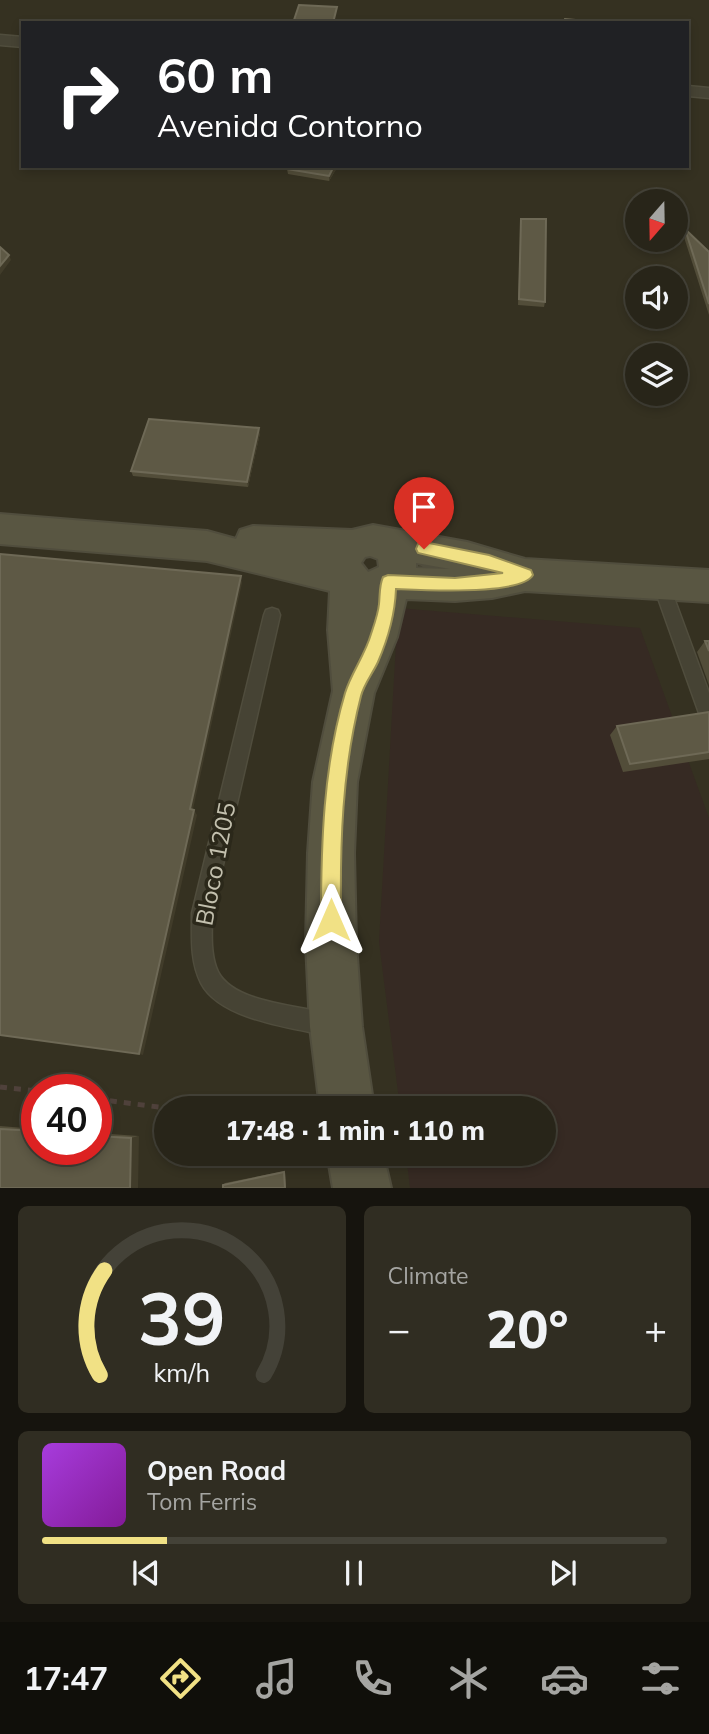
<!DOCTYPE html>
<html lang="en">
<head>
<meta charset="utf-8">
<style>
	:root { --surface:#282519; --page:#302d22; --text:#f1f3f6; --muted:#a5a5a2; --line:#444238; --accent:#f1e185 }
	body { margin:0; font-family:Mulish,sans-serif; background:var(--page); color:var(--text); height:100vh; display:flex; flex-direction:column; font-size:26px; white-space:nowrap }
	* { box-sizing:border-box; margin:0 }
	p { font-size:23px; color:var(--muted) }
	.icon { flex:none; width:38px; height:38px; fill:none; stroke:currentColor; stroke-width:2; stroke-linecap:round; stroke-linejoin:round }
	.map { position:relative; height:1188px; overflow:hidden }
	.side { display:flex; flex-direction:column; gap:18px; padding:18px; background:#16140e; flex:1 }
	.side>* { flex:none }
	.banner { position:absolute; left:21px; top:21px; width:668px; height:147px; border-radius:0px; box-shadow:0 4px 10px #0003,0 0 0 2px var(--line); background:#202124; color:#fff; overflow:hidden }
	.needle { width:46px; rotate:200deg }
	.tools { position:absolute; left:625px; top:189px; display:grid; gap:14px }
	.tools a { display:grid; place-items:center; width:63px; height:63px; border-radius:50%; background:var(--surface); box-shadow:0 4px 10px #0003,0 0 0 2px var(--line); font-size:35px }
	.speed { position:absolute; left:21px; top:1074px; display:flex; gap:14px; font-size:35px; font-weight:700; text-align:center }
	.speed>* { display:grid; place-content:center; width:91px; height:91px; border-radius:50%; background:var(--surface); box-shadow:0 4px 10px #0003,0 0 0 2px var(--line); line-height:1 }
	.speed .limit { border:10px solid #d22; background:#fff; color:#111 }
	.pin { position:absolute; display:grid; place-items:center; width:60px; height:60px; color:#fff; margin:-72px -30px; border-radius:50% 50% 50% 0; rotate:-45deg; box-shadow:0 0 7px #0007 }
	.pin .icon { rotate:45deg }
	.me { position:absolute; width:77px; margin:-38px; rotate:0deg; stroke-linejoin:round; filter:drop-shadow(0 0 5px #0008) }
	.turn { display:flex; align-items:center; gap:24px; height:147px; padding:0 21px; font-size:32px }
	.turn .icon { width:91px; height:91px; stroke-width:2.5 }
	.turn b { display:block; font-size:49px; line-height:60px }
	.big { font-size:52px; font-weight:800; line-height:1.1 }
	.side .widget { flex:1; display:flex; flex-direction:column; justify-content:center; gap:10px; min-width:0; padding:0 24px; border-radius:10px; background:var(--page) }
	.side .dial { align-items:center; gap:0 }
	.dial svg { height:182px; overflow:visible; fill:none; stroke:var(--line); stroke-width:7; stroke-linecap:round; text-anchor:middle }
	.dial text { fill:var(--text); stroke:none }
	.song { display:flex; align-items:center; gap:21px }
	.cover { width:84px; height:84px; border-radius:10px; background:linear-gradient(135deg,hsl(280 70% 55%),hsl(290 70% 35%)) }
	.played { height:7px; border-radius:4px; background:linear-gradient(90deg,var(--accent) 20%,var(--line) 20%) }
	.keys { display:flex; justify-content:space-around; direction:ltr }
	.heat { display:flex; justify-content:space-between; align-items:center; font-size:38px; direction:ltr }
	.side .tiles { flex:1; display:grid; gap:18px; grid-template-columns:1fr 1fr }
	.widget:last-child { grid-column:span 2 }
	.trip { position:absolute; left:154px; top:1096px; width:402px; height:70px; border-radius:35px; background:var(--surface); box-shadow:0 4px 10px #0003,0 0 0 2px var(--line); font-weight:800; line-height:70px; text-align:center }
	.tabs { display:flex; height:112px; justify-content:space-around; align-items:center; background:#100f0a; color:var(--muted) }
	.tabs .icon { width:49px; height:49px }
	.tabs .current { color:var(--accent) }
	.tabs b { font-size:32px; color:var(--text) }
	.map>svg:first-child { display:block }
</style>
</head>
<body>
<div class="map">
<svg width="709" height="1188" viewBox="0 0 709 1188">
	<rect width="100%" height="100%" fill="#353121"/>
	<path fill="#362a23" d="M398 608 640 628 709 818V1188H410L406 1153H544V1108H400L379 942Z"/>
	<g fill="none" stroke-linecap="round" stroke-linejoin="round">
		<defs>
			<path id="lane" d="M661 577 667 579 669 584 709 693V724L703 722 700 716 653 584 655 579Z
				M272 608 278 610 280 615 212 913C212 930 210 950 216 967 229 1006 306 1004 338 1017L341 1025 338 1033 330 1036C294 1028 220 1020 201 983 190 961 192 937 192 913L264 615 266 610Z"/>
			<path id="street" d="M0 35 23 37V47L0 45Z
				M688 86 709 88V98L688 96Z"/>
			<path id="secondary" d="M0 514 207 531 236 539 240 530 253 526 352 530 373 525 467 542 525 559 709 570V602L525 591 492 598 455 601 406 599 397 637 374 693 357 782 354 853 356 943 362 1027 374 1108H320L310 1027 306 943 308 853 313 782 333 691 328 630 330 591 207 561 0 544ZM370 556 378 559 379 567 368 572 361 563 365 557ZM416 563 450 569 416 568Z
				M327 1153H383L391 1188H333Z"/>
		</defs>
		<use href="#lane" stroke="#504d3d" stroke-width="3"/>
		<use href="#street" stroke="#504d3d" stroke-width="3"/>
		<use href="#secondary" stroke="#504d3d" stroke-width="4"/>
		<path stroke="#4f413b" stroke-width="5" stroke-dasharray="7 7" stroke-linecap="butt" d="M0 1087 37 1091
			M96 1099 166 1108"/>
		<use href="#lane" fill="#464334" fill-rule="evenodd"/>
		<use href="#street" fill="#464334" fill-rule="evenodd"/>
		<use href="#secondary" fill="#595642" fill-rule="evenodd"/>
	</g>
	<path fill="#524d39" d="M289 166H338L329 181 288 174 287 169Z
		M521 219 545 302 544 307 518 305Z
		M685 229 709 252V315L683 234Z
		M260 433 248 487 133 476 131 471Z
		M705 641H709V685L697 652Z
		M709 712V759L623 772 610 735 617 726Z
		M0 1126 37 1129V1150H96V1133L139 1136 0 1188Z
		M285 1171 286 1188 223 1185 225 1183Z"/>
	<path fill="#413c2a" d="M334 166H338L329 181V176Z
		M9 255 11 260 0 275V266Z
		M259 428 260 433 248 487 247 482Z
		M241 576 242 583 192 814 190 809Z
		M194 810 197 815 143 1055 139 1054Z
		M139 1136 138 1188H130L131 1138Z"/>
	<path fill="#5e5945" stroke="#6e6956" stroke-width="2" d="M299 5 337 7 333 23H293Z
		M565 19 608 23H564Z
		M289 166H334L329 176 287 169Z
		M521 219H546L545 302 519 299Z
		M685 229 709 252V304Z
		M0 247 9 255 0 266Z
		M149 419 259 428 247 482 131 471Z
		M0 554 241 576 190 809 194 810 139 1054 0 1035Z
		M705 641H709V651Z
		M709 712V752L630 764 617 726Z
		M0 1129 37 1131V1150H96V1136L131 1138 130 1188H0Z
		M284 1172 285 1188H223V1185Z"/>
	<path fill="#f1e185" stroke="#9d9256" stroke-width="2" d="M424 542 489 555 531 570 533 575C521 596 420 590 396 589 395 614 388 639 378 662 373 673 364 684 361 696 342 770 340 844 341 920L338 927 331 930 323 927 321 920C321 844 323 767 345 693 351 673 365 655 371 634 374 625 378 614 379 604 380 595 379 586 383 577L388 575 455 578 503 573 418 553 416 549 418 544Z"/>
	<g text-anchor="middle" stroke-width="7" stroke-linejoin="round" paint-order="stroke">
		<g font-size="24" fill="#c3c0ae" stroke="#2b281a">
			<text transform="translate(216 864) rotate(-79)" y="8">Bloco 1205</text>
		</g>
	</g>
</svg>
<div class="tools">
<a><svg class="needle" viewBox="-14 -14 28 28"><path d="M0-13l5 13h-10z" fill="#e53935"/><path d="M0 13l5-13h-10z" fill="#a5a5a2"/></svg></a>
<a><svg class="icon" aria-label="sound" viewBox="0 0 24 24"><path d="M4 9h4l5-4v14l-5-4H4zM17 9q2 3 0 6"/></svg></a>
<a><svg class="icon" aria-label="layers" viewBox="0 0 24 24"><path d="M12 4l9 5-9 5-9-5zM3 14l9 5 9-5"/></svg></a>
</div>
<div class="speed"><div class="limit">40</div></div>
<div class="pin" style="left:424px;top:549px;background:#d93025"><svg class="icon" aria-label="arrive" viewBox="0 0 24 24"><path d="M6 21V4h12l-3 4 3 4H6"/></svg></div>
<svg class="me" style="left:331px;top:920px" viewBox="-20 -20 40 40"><path d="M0-17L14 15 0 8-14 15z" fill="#f1e185" stroke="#fff" stroke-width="4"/></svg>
<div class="trip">17:48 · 1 min · 110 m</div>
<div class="banner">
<div class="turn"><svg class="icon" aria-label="right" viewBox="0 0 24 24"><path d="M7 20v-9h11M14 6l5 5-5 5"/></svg><div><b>60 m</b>Avenida Contorno</div></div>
</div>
</div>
<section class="side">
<div class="tiles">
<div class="widget dial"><svg viewBox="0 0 100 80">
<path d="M14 69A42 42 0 1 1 86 69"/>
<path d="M14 69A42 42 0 0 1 16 23" stroke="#f1e185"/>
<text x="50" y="56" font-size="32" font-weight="700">39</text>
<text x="50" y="72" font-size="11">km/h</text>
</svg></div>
<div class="widget"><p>Climate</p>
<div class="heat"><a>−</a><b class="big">20°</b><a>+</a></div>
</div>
<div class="widget">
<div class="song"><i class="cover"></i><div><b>Open Road</b><p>Tom Ferris</p></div></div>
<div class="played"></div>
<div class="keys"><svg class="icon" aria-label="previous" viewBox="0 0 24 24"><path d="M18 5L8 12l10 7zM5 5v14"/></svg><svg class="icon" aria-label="pause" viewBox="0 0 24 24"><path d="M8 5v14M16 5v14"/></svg><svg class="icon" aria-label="next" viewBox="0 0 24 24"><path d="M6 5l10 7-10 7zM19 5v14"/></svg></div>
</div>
</div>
</section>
<nav class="tabs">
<b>17:47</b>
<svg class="icon current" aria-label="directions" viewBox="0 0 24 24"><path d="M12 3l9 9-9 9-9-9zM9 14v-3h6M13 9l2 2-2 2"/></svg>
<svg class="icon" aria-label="music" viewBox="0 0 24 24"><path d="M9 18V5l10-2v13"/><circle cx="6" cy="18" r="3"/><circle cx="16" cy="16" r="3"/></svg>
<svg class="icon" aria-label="phone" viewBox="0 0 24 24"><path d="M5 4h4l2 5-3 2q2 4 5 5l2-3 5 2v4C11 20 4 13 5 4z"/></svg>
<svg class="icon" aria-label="climate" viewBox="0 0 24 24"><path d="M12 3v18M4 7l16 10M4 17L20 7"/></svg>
<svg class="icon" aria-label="car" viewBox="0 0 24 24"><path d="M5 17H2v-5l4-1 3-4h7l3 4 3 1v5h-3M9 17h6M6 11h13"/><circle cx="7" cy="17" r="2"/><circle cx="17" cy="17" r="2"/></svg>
<svg class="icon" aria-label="filters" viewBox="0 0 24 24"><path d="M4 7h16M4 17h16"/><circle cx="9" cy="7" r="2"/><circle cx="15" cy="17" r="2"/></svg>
</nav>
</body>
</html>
